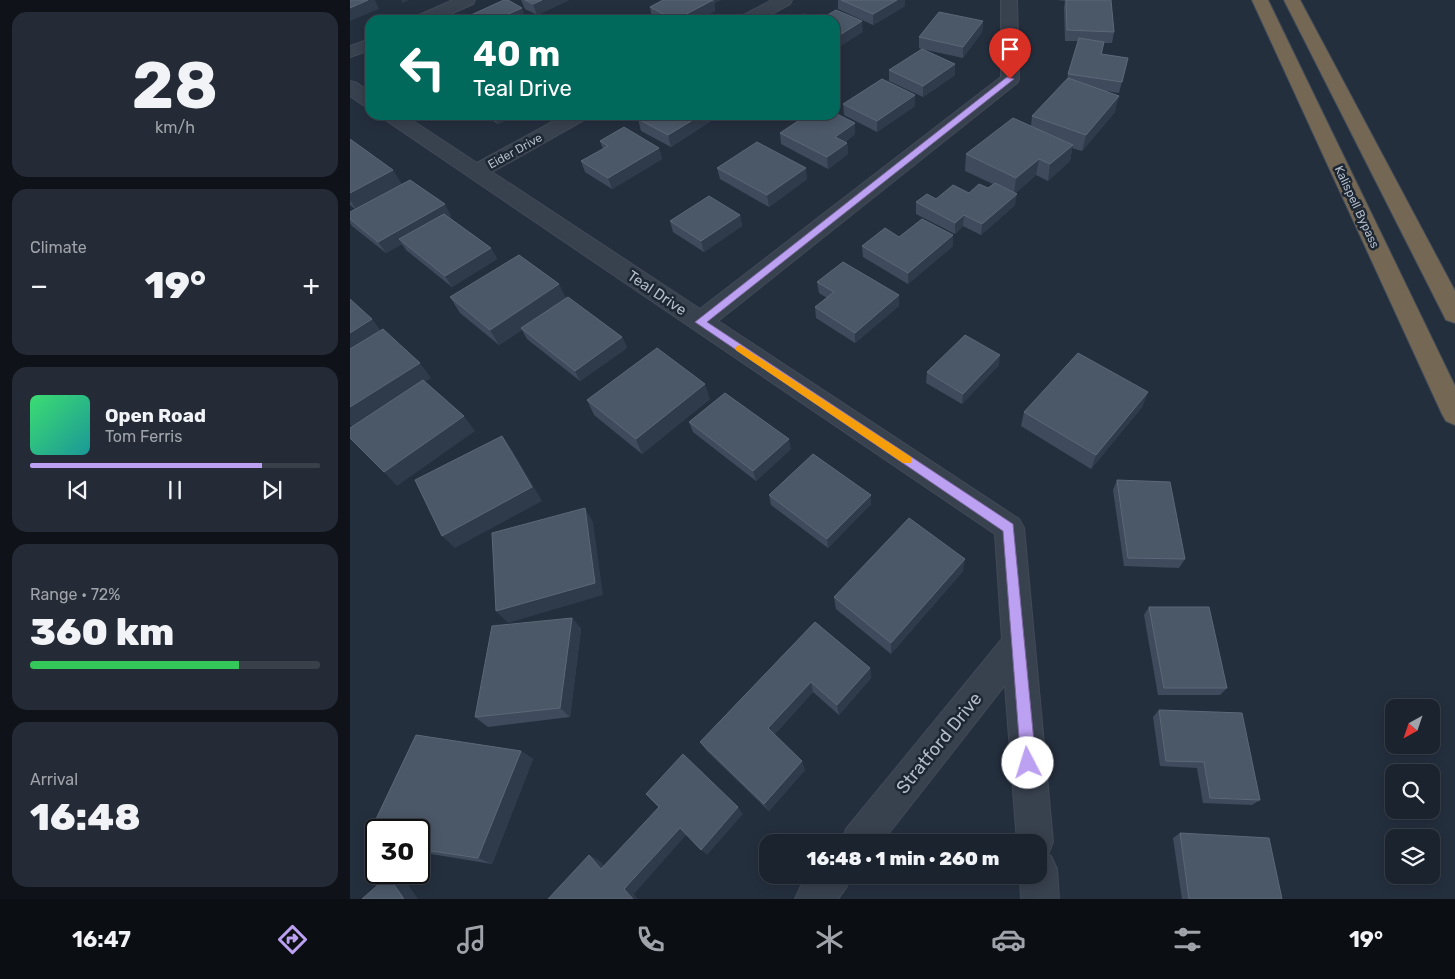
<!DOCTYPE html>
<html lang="en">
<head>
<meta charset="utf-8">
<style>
	:root { --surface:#1b232e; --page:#242b36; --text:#f1f3f6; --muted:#a0a4aa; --line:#39404a; --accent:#bca0f2 }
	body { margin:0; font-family:Rubik,sans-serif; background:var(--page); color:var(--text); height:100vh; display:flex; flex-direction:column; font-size:19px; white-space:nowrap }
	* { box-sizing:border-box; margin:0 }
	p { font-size:16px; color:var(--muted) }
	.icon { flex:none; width:28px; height:28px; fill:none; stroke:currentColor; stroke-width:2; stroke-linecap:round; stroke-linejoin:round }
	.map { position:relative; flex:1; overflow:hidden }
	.details { display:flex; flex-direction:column; gap:12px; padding:12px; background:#0f1319; width:350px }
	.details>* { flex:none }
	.guide { position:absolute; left:15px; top:15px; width:475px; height:105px; border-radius:15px; box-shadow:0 2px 12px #0003,0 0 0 1px var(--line); background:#00695c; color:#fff; overflow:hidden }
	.needle { width:32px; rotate:220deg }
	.controls { position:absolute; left:1035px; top:699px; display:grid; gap:10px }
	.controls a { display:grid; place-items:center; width:55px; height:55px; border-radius:10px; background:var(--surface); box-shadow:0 2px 12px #0003,0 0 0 1px var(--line); font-size:25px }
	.speed { position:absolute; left:15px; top:819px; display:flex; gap:10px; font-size:25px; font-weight:700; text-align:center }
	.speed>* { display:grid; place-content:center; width:65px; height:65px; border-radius:50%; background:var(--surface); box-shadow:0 2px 12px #0003,0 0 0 1px var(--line); line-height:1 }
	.speed .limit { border:2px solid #111; border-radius:8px; background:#fff; color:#111 }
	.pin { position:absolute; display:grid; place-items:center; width:42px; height:42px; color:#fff; margin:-51px -21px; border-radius:50% 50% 50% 0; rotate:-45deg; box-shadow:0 0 5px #0007 }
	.pin .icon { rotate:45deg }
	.me { position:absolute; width:55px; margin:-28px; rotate:355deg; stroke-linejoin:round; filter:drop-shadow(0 0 4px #0008) }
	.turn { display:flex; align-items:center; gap:18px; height:105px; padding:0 25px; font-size:22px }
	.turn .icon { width:65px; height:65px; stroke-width:2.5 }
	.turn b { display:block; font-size:35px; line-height:42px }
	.big { font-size:38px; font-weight:800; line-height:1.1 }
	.details .tile { flex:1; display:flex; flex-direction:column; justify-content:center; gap:8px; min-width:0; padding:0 18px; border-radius:15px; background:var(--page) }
	.details .dial { align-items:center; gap:0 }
	.dial b { font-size:65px; line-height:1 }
	.song { display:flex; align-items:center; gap:15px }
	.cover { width:60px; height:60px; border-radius:8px; background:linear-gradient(135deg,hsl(140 70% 55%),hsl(180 70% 35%)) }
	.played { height:5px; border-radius:2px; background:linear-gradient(90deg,var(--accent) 80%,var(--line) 80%) }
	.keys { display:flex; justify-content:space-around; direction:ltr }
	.heat { display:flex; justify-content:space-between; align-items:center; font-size:28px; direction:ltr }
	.charge { height:8px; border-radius:4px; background:linear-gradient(90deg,#34c759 72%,var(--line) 0) }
	.trip { position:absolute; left:409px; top:834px; width:288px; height:50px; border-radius:15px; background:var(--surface); box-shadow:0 2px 12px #0003,0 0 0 1px var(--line); font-weight:800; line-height:50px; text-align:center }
	.dock { display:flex; height:80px; justify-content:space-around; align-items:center; background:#0b0e12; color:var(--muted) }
	.dock .icon { width:35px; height:35px }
	.dock .current { color:var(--accent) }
	.dock b { font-size:22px; color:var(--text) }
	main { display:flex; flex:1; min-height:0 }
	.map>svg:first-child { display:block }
</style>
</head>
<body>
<main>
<section class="details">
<div class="tile dial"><b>28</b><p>km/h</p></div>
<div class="tile"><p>Climate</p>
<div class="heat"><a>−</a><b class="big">19°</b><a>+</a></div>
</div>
<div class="tile">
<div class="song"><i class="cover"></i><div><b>Open Road</b><p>Tom Ferris</p></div></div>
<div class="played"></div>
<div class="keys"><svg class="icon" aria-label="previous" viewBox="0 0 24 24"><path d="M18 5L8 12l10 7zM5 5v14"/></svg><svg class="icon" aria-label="pause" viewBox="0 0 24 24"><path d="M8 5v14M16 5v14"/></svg><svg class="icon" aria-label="next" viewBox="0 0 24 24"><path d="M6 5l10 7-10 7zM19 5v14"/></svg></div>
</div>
<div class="tile"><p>Range · 72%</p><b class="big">360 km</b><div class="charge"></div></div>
<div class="tile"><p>Arrival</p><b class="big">16:48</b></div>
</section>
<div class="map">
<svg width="1105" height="899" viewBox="0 0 1105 899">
	<rect width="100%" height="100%" fill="#242f3e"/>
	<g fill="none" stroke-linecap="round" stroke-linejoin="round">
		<defs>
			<path id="street" d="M103 0H125L123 4 87 20H64L67 16Z
				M422 0H442L440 4 411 20H389L392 16Z
				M651 0H667L669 79 667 83 368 321 669 519 674 528 703 842 698 855 701 856 707 869 709 899H671L670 875H688V842H667L655 685 532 842H491L496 829 652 639 645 534 34 119 31 115H54L127 163 215 115H239L236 119 142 172 350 309 651 77Z
				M20 39V50L0 57V46Z
				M0 81 7 83 20 92V107L13 105 0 96Z
				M459 875H502L496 888 488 899H445L451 886Z"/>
			<path id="highway" d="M902 0H918L1105 386V425L1096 421 1092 414Z
				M934 0H950L1105 291V323L1096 320 1093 314Z"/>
		</defs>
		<use href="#street" stroke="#414a57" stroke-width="2"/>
		<use href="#highway" stroke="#434c59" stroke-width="2"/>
		<use href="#street" fill="#38414e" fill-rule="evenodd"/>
		<use href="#highway" fill="#746855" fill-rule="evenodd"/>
	</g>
	<path fill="#3f4b5c" d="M171 0H219L187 15 175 9Z
		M313 0H371L364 3 365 11 348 20H307L302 18 300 7Z
		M488 0H555V6L523 25 488 9Z
		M707 0H761L764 32 762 43H754L752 54 778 58 769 93 756 91 765 112 732 151 722 148 720 161 698 181 686 175 665 193V205L631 235 613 226 605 234 566 214V202L619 193 638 188 643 184 615 171 616 154 681 126 682 116 717 80 718 74 728 41H715L714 8 715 1Z
		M633 21 632 32 613 58 572 49 605 64V75L573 97 539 81V70L572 49 569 48V37Z
		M493 104 565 106 527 132 494 115Z
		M133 115H166L148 124Z
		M295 115H359L361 121 321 147 291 131 288 119Z
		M430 133 505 134 495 142 497 143 498 154 478 169 431 144Z
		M0 139 52 184 101 216 99 217 141 248 147 259 102 287 56 250 52 244 36 253 2 226 0 223V212L5 209 0 205Z
		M250 141 309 148 312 159 262 189 235 172 231 161 253 149Z
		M367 168 457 179 419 207 370 179Z
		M390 215 392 226 354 252 323 232 320 221Z
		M549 237 603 246 558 284 513 257 512 246Z
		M467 282 549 306 505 343 466 318 465 307 477 298 469 293Z
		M100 297 216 298 272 337 277 348 230 381 177 339 172 330 149 345 110 313Z
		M649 365 612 404 576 383 577 372Z
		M798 392 792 407 741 469 671 426 674 412Z
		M360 399 292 454 244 415 237 400Z
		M339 422 441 449 406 481 343 432Z
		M767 480 835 559 829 568 774 566 763 490Z
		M419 495H521V504L478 548 421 505Z
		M613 571 541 654 486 609 484 597Z
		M799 607 877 688 870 695H808L794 615Z
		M222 618 231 629 220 717 138 727 125 717Z
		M465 622 520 668 521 678 489 715 463 692 424 735 455 770 419 811 357 751 350 742Z
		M809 710 910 800 902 805 853 803 847 768 810 766 803 717Z
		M66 735 171 751 183 759 142 864 69 852V830H26V843L16 840Z
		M830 833 932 899H832L823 838Z"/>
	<path fill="#2f3b4b" d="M18 0H25L29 9 0 21V8Z
		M51 0H59L52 3Z
		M192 0H219L187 15 183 4Z
		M363 0 365 11 348 20H325Z
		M364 0H371L364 3Z
		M547 0H555V6L523 25V14Z
		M172 8 176 19 173 20H145Z
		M512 21 513 32 485 50V38Z
		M633 21 632 32 613 58V47Z
		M605 64V75L573 97V86Z
		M565 95V106L527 132V121Z
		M769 96 765 112 732 151 736 135Z
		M143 115H166L148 124Z
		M351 115H359L361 121 321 147 318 135Z
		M505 123V134L486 148 485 137Z
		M497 143 498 154 478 169 477 157Z
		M723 145 720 161 698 181 700 164Z
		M309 148 312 159 262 189 258 178Z
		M689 159 686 175 664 195 666 178Z
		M456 168 457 179 419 207 417 195Z
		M43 170 53 186 7 211 0 200V193Z
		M667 194 665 205 631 235 632 224Z
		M95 204 101 216 53 243 49 239 52 244 36 253 28 242Z
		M390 215 392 226 354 252 351 241Z
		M614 215 613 226 605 234V223Z
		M603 235V246L558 284V273Z
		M141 248 147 259 102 287 95 276Z
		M209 284 217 300 171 328 172 330 149 345 140 330Z
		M549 295V306L505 343V333Z
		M22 319 34 335 0 356V333Z
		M272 337 277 348 230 381 225 371Z
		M650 355 649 365 612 404 613 394Z
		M70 363 81 378 3 428 0 425V407Z
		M355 384 360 399 292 454 286 439Z
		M798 392 792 407 741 469 746 455Z
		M114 416 125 431 47 486 34 472Z
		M152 436 162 450 192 501 105 548 92 536Z
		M439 439 441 449 406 481 403 471Z
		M521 495V504L478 548 477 539Z
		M235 508 243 522 253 595 158 623 146 611Z
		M615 559 613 571 541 654V643Z
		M222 618 231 629 220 717 210 708Z
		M520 668 521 678 489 715 487 705Z
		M461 682 463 692 422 737 418 728Z
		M171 751 183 759 142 864 128 858Z
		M452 761 455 770 419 811 414 804Z
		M388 807 393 814 357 855 351 850Z
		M330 828 337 834 284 894 288 899H283L274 889Z
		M239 855 250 861 261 874 251 869Z
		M38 876 55 880 68 899H54Z"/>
	<path fill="#4b5868" stroke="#5c6777" d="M0 0H18L0 8Z
		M154 0H158L172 8 145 20H110Z
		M175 0H192L183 4Z
		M313 0H363L325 20 300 7Z
		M491 0H547L523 14Z
		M716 0H761L764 32 717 30Z
		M486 10 512 21 485 38V20H469Z
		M589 12 633 21 613 47 569 37Z
		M454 14 467 20H445Z
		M279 17 286 20H272Z
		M729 38 754 42 751 54 778 58 772 82 718 74Z
		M572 49 605 64 573 86 539 70Z
		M718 78 769 96 736 135 682 116Z
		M532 79 565 95 527 121 493 104Z
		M485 113 505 123 485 137 497 143 477 157 430 133 457 115H485Z
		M295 115H351L318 135 288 119Z
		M663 118 723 145 700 164 689 159 666 178 616 154Z
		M274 127 309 148 258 178 231 161 258 146 250 141Z
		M0 139 43 170 0 193Z
		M407 142 456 168 417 195 367 168Z
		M60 180 95 204 28 242 0 219V212Z
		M645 183 667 194 632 224 614 215 605 223 566 202 577 194 586 199 603 185 619 193 629 184 638 188Z
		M359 196 390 215 351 241 320 221Z
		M94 214 141 248 95 276 49 239Z
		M572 219 603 235 558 273 512 246 535 228 549 237Z
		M169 255 209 284 140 330 100 297Z
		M493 262 549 295 505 333 465 307 484 292 467 282Z
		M218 297 272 337 225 371 171 328Z
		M0 299 22 319 0 333Z
		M33 329 70 363 0 407V349Z
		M615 335 650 355 613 394 577 372Z
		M307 348 355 384 286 439 237 400Z
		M728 353 798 392 746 455 674 412Z
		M73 380 114 416 34 472 0 438V428Z
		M375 393 439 439 403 471 339 422Z
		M152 436 182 487 92 536 65 480Z
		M463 454 521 495 477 539 419 495Z
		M767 480 820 482 835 559 778 558Z
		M235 508 245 583 146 611 142 533Z
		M559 518 615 559 541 643 484 597Z
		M799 607H859L877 688H814Z
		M222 618 210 708 125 717 142 626Z
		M465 622 520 668 487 705 461 682 418 728 452 761 414 804 350 742Z
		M809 710 892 713 910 800 860 798 854 762 816 761Z
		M66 735 171 751 128 858 69 849V830H26V842L16 840Z
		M333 754 388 807 351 850 330 828 274 889 283 899H198L239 855 251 869 309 807 296 794Z
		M830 833 919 838 932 899H839Z
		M38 876 54 899H12Z"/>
	<path fill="#bca0f2" stroke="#7a689d" d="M657 77 664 79 357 322 663 524 686 763 684 768 678 770 673 768 671 763 653 531 345 322Z"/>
	<path fill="#f59e0b" d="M390 345 561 457 562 460 561 463H553L387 351 385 349 387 346Z"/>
	<g text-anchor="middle" stroke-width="5" stroke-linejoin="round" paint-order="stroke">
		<g font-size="12" fill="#b4bcc9" stroke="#1d2633">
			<text transform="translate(165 151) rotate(-29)" y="4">Eider Drive</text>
			<text transform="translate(1007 207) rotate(65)" y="4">Kalispell Bypass</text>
		</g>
		<g font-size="15" fill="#b4bcc9" stroke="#1d2633">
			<text transform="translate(307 293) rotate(34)" y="5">Teal Drive</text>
		</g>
		<g font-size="18" fill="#b4bcc9" stroke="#1d2633">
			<text transform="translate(589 743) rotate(-51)" y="6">Stratford Drive</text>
		</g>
	</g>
</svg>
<div class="controls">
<a><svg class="needle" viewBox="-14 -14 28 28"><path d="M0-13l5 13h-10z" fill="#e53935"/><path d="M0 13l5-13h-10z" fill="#a0a4aa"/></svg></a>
<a><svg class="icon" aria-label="search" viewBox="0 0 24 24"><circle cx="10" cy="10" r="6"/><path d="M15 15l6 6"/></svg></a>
<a><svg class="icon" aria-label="layers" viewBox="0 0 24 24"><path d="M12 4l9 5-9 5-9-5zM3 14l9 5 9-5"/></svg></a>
</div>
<div class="speed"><div class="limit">30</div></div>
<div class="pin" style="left:660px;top:79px;background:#d93025"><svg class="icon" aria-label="arrive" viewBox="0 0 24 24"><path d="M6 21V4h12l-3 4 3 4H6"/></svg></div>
<svg class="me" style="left:678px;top:763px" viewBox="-20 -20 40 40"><circle r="19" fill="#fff"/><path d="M0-13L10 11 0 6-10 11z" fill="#bca0f2"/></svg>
<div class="trip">16:48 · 1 min · 260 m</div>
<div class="guide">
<div class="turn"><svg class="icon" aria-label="left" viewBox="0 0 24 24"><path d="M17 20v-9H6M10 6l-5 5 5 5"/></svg><div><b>40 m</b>Teal Drive</div></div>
</div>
</div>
</main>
<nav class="dock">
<b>16:47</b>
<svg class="icon current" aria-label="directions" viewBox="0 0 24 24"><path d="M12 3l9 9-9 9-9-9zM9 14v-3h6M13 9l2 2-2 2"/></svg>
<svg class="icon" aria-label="music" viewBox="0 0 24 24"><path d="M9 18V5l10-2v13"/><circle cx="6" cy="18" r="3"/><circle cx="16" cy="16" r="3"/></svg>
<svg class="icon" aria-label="phone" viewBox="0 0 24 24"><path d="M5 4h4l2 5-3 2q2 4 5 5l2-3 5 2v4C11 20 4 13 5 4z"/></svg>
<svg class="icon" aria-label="climate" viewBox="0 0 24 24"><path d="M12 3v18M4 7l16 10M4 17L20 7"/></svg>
<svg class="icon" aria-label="car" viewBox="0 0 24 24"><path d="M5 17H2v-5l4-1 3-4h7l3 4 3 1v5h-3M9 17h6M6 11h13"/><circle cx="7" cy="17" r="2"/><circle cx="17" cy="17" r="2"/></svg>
<svg class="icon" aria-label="filters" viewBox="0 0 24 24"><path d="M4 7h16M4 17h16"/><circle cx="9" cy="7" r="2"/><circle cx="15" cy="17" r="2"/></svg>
<b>19°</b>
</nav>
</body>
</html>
